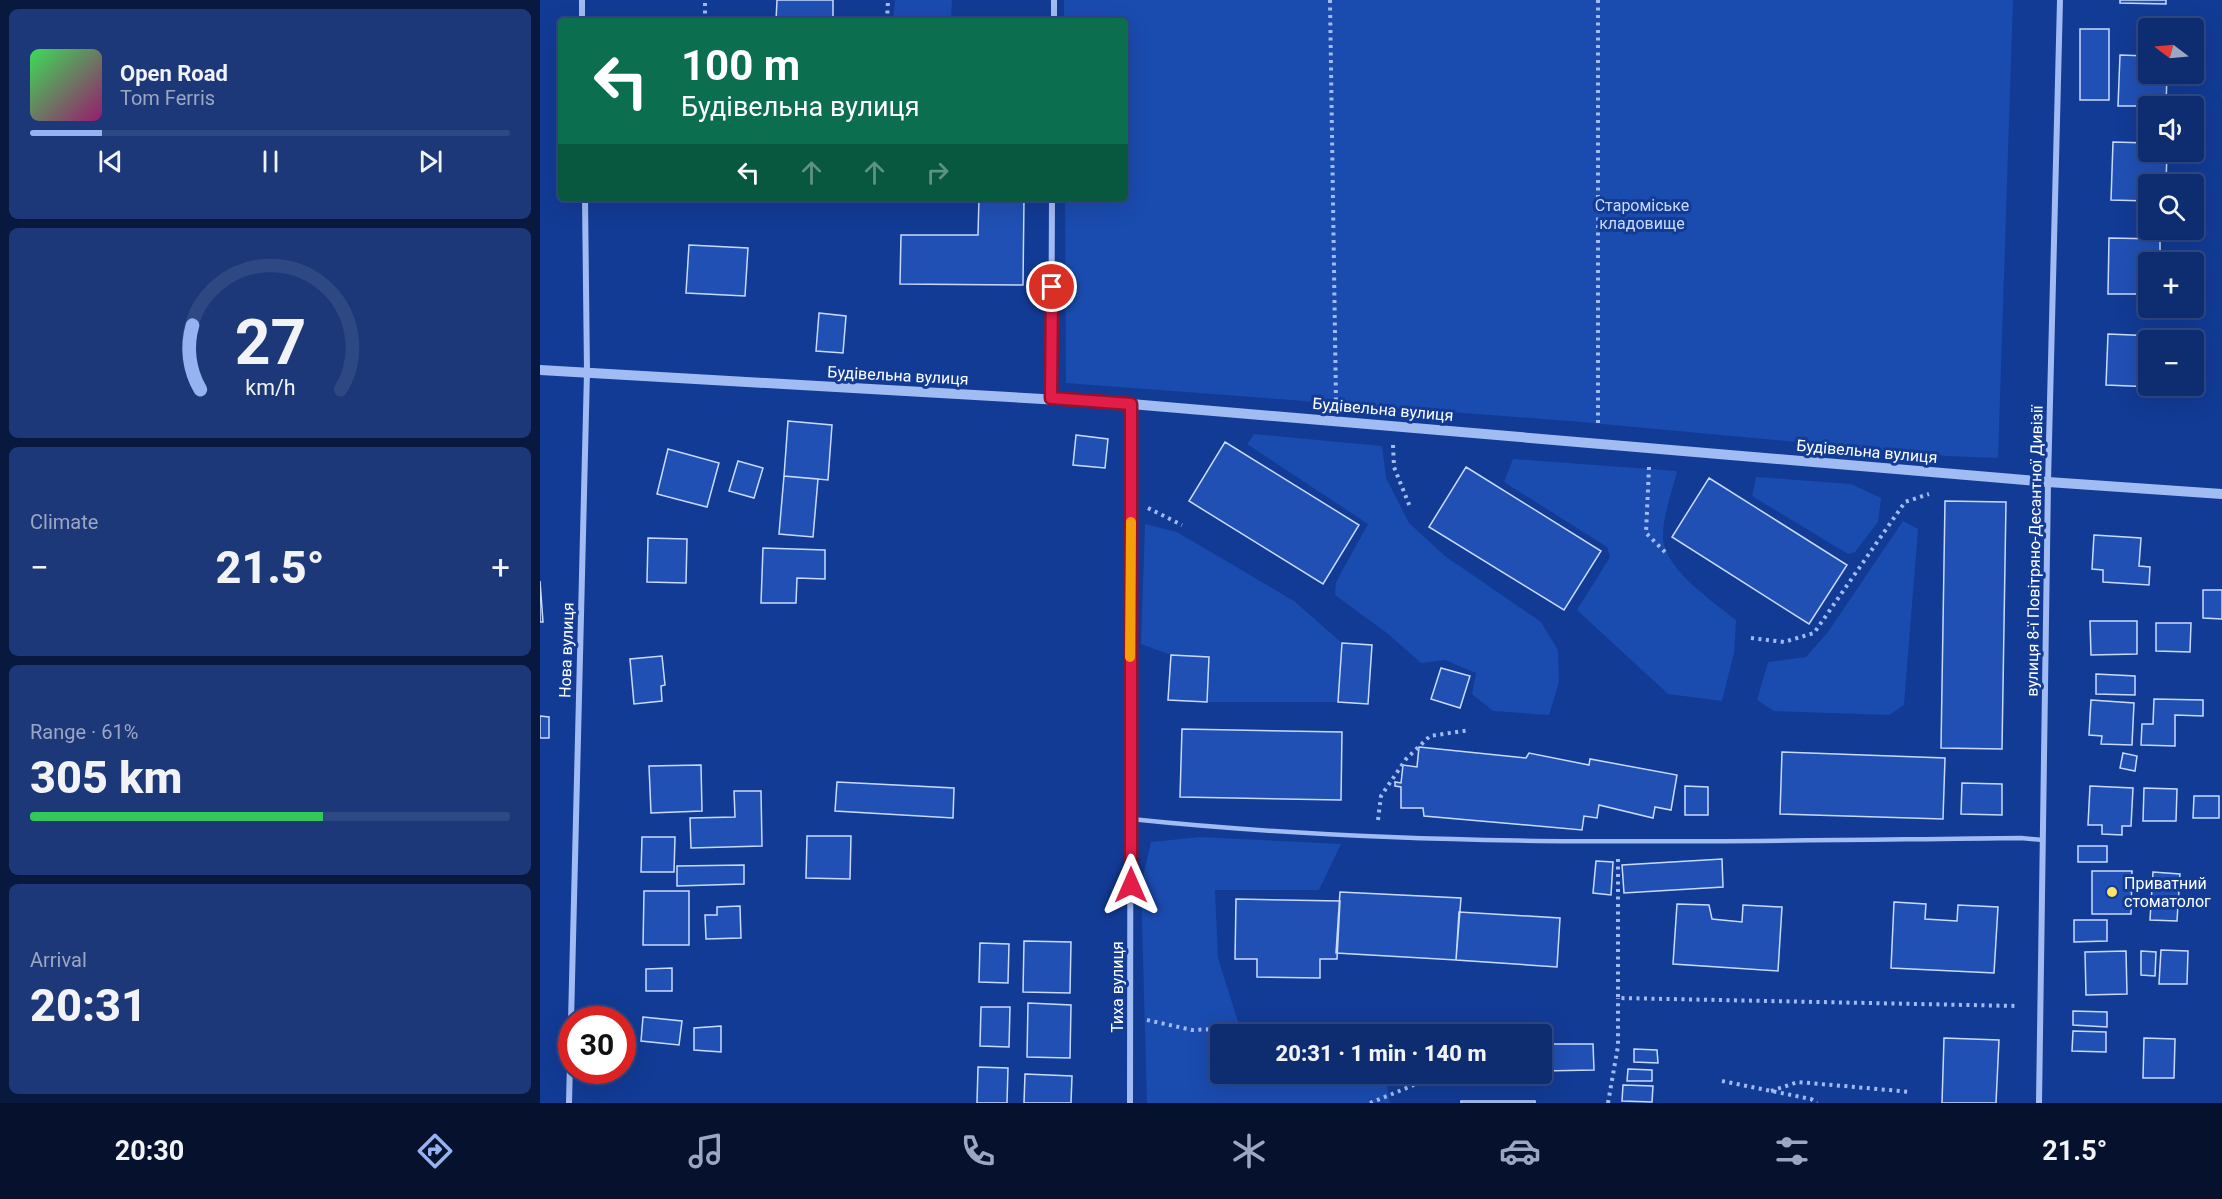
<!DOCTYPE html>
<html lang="en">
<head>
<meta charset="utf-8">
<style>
	:root { --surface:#0e2c70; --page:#1c3878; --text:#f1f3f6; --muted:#9ba7c3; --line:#2e4883; --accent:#95b2f1 }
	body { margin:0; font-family:Roboto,sans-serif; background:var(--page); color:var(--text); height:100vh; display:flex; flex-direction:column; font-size:22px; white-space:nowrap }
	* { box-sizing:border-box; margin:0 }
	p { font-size:20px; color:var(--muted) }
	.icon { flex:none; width:33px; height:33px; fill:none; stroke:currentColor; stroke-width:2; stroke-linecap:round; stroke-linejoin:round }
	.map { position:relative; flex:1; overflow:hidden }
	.panel { display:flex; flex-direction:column; gap:9px; padding:9px; background:#08183e; width:540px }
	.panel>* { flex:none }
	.banner { position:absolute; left:18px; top:18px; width:570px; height:183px; border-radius:6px; box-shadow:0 6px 24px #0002,0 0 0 2px var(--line); background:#0b6e4f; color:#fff; overflow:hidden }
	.needle { width:39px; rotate:286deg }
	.tools { position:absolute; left:1598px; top:18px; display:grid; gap:12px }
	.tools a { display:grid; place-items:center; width:66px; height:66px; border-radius:6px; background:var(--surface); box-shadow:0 6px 24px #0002,0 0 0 2px var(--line); font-size:30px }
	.speed { position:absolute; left:18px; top:1006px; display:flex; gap:12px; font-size:30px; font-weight:700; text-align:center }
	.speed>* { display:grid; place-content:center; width:78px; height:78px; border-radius:50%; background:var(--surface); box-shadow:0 6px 24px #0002,0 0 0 2px var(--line); line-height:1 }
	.speed .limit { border:9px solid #d22; background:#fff; color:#111 }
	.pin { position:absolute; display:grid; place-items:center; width:51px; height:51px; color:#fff; margin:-26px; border:3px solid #fff; border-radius:50%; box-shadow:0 2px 6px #0007 }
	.me { position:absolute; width:66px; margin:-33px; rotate:0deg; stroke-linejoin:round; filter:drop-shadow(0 0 4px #0008) }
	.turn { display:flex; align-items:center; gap:21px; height:126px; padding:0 24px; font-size:27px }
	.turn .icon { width:78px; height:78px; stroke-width:2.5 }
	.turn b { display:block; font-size:42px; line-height:51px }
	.lanes { display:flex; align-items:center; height:57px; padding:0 24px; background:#0003; justify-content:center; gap:30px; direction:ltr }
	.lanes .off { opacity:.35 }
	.big { font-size:45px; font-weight:800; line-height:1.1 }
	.panel .widget { flex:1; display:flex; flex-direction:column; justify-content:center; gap:9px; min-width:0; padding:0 21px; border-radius:9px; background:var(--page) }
	.panel .dial { align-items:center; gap:0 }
	.dial svg { height:156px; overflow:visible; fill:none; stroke:var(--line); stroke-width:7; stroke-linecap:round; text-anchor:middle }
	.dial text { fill:var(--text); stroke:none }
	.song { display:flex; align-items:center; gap:18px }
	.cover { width:72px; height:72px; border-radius:9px; background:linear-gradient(135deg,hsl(130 70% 55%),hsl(320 70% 35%)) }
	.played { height:6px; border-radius:3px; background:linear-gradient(90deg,var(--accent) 15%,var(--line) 15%) }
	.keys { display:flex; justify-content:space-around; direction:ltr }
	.heat { display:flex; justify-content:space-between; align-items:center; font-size:33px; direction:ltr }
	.charge { height:9px; border-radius:4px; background:linear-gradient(90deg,#34c759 61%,var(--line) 0) }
	.trip { position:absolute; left:670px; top:1024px; width:342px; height:60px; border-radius:6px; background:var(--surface); box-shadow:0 6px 24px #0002,0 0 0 2px var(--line); font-weight:800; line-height:60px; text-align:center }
	.tabs { display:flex; height:96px; justify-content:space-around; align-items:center; background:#06122d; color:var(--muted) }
	.tabs .icon { width:42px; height:42px }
	.tabs .current { color:var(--accent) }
	.tabs b { font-size:27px; color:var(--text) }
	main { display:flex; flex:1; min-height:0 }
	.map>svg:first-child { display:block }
</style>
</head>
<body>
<main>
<section class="panel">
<div class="widget">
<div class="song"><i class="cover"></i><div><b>Open Road</b><p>Tom Ferris</p></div></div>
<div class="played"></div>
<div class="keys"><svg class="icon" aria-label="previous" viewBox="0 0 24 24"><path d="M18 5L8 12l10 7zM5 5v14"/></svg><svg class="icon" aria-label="pause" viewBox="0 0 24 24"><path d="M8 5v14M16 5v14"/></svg><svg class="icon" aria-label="next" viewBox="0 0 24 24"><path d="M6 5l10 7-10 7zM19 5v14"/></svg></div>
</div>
<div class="widget dial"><svg viewBox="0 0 100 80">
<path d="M14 69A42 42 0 1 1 86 69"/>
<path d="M14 69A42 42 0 0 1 10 36" stroke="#95b2f1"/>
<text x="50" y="56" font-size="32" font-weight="700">27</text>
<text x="50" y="72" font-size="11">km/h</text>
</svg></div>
<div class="widget"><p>Climate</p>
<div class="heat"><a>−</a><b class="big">21.5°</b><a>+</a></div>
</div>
<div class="widget"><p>Range · 61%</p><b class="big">305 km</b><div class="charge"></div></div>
<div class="widget"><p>Arrival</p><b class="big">20:31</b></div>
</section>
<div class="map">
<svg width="1682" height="1103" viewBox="0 0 1682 1103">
	<rect width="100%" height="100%" fill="#123b95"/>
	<path fill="#1a4baf" d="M355 0H412L411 21H353Z
		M524 0H1473L1458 458 1407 456 1030 421 526 383 525 198H585V21H524Z
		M714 434 842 446 846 478 869 523 905 556 1001 622 1018 650 1019 682 1009 715 953 711 932 694 936 673 905 660 881 663 847 633 795 595 796 582 828 524 707 444Z
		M973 459 1137 471C1132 492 1122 518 1123 539 1125 569 1173 602 1196 620L1194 653 1182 701 1128 694 1037 610 1070 557 1067 547 964 482Z
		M1216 477 1311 484 1341 498 1338 522 1315 552 1308 554 1212 496Z
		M1363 521 1378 529 1364 705 1349 715 1234 711 1217 700 1228 662 1266 657 1288 632Z
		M605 524 637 532 754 601 802 643 798 702H667L669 657 631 655 601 644Z
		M660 837 801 844 779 890H675L678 958 700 1028 797 1035H681V1074H845L850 1103H607L601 886 611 842Z"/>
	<path fill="#2050b4" stroke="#c9dafd" stroke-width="1.5" d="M237 0H293V21H236Z
		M1580 0H1626V4L1580 3Z
		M1540 29H1569V100H1540Z
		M1580 55 1608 56V74H1627L1626 106H1578Z
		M1573 142 1608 143V152H1627L1626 184H1608V201L1571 200Z
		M439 198H484L483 285 360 284 361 235H438Z
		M1569 238 1620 239V262H1608V294H1568Z
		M149 245 208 248 205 296 146 293Z
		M279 313 306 316 303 353 276 351Z
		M1568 334 1615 336V340H1608V386L1614 387 1566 385Z
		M248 421 292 425 288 480 244 476Z
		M536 435 568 439 565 468 533 465Z
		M685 442 819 525 783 584 649 501Z
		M128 449 179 463 167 507 117 494Z
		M198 461 223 468 214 498 189 491Z
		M926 467 1061 551 1024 610 889 527Z
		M244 476 278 479 273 537 239 534Z
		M1169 478 1307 565 1269 624 1132 537Z
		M1405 501 1466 502 1462 749 1401 748Z
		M1554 535 1601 538 1599 566 1610 567 1609 585 1563 582V570L1552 569Z
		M108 538 147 539 146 583 107 582Z
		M223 548 285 550V579L257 578 256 603H221Z
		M0 581 3 622H0Z
		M1663 590H1682V619L1663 618Z
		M1550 621H1597V654L1551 655Z
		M1616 623H1651L1650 652 1616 651Z
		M802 643 832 645 828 704 798 702Z
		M631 655 669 657 667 702 628 700Z
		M122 656 125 685 121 686 122 701 94 704 90 659Z
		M901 668 930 676 920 708 891 699Z
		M1556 674 1595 676V695L1556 694Z
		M1614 699 1663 700V716L1635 715V746L1601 745 1602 724H1613Z
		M1551 700 1594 703 1592 745 1561 744 1562 736 1549 735Z
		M0 716 9 717V738H0Z
		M642 729 802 732 801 800 640 797Z
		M879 747 986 758 989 753 1049 765 1050 759 1137 775 1131 810 1115 807 1113 818 1059 805 1057 818 1044 816 1042 830 884 816 883 808H861V787L855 786V782L861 783 863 765 877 767Z
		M1242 752 1405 758 1403 819 1240 814Z
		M1583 753 1597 756 1595 771 1580 768Z
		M161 765 162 811 111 813 109 766Z
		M297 782 414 788 413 818 295 811Z
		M1422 783 1462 784V815L1421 814Z
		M1145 786 1168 787V815H1145Z
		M1550 786 1593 788 1591 826H1582V835L1562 834V825H1548Z
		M1604 788 1637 789 1636 821H1603Z
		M194 791H221L222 846 151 848 150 818 195 817Z
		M1654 796H1679V818H1653Z
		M267 836H311L310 879 266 878Z
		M102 837H135L134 872H101Z
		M1538 846H1567V862H1538Z
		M1182 859 1183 887 1084 893 1082 865Z
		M1056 861 1073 862 1071 895 1053 893Z
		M204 865V884L137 886V866Z
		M1552 871H1592L1591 914H1552Z
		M1613 872 1640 874 1637 921 1610 920Z
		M104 891H149V945H103Z
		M800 892 921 898 916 960 796 953Z
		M696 899 800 901 797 959H780V978L717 977V959H695Z
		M1354 902 1386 904 1385 919 1417 921 1418 905 1458 907 1454 973 1351 968Z
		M1137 904 1169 905 1172 919 1202 922 1203 905 1242 907 1238 971 1133 964Z
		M200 906 201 938 166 939 165 915H177V907Z
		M919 912 1020 918 1017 967 916 960Z
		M1534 920H1567V941L1534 942Z
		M484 941 531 942 530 993 483 992Z
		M440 943 469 944 468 983 439 982Z
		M1621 950 1648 951 1647 984H1619Z
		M1586 951 1587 994 1546 995 1545 952Z
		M1601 951 1616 952 1615 976 1601 975Z
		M132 968V991H106V969Z
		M488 1003 531 1005 530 1058 487 1057Z
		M441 1007H470L469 1047 440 1046Z
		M1533 1011 1567 1012V1027L1533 1025Z
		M103 1017 142 1021 139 1045 101 1041Z
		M181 1026V1052L154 1050V1028Z
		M1533 1031 1566 1032V1052L1532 1051Z
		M1404 1038 1459 1040 1456 1103H1402Z
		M1604 1038 1635 1039 1634 1078H1603Z
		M1002 1044H1053L1054 1070 1002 1071Z
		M1094 1049 1117 1050 1118 1063 1094 1062Z
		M438 1067 468 1068 467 1103H437Z
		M1088 1069 1112 1070V1081H1087Z
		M485 1074 532 1076 531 1103H484Z
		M1083 1085 1113 1086 1112 1102 1082 1101Z
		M921 1101H995V1103H921Z"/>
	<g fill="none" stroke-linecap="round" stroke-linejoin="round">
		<path stroke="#a1bcf3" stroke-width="4" stroke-dasharray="3 4.5" stroke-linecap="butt" d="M790 0 796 402
			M1058 0V424
			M165 21V0
			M347 21 348 0
			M853 445 854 467 870 507
			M1109 467 1106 533 1125 552
			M608 508 642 525
			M1211 638 1244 642 1274 633 1365 502 1389 494
			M838 820 841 796 866 759 890 736 930 730
			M1078 859V998L1478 1006
			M607 1020 652 1030 700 1028 797 1035
			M845 1074 873 1085
			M1182 1081 1271 1099 1277 1103
			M1231 1091 1258 1082 1371 1092
			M830 1103 874 1085
			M1068 1103 1078 1046V998"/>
		<path stroke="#a1bcf3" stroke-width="4.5" d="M591 819C886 850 1185 841 1481 838L1503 840"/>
		<path stroke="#a1bcf3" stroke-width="6" d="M42 0V21
			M514 21V0
			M511 398 512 198
			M29 1103 47 372 45 198
			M590 1103 591 404
			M1499 1103 1508 482 1520 0"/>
		<path stroke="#a1bcf3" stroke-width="10" d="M0 370 591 404 1508 482 1682 494"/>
	</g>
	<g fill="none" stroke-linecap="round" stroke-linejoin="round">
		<defs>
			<path id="route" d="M512 287 511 398 591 404V885"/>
		</defs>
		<use href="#route" stroke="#92132f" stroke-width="15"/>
		<use href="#route" stroke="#e11d48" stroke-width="10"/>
		<path stroke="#f59e0b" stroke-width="10" d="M590 657 591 522"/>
	</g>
	<circle fill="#ffe563" stroke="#123b95" stroke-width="2" cx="1572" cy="892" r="6"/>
	<g text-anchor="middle" stroke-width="6" stroke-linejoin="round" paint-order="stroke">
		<g font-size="16" fill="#c9dafd" stroke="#123b95">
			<text x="1102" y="211">Староміське<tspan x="1102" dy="18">кладовище</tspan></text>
		</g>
		<g font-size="16" fill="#fff" stroke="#123b95">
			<text transform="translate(358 375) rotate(3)" y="6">Будівельна вулиця</text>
			<text transform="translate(843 409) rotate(5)" y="6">Будівельна вулиця</text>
			<text transform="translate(1327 451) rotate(5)" y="6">Будівельна вулиця</text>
			<text transform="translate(1494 551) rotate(-89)" y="6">вулиця 8-ї Повітряно-Десантної Дивізії</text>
			<text transform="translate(26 650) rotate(-88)" y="6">Нова вулиця</text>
			<text transform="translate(577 987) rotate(-90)" y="6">Тиха вулиця</text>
		</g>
		<g font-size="16" fill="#fff" stroke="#123b95" text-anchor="start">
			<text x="1584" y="889">Приватний<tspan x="1584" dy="18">стоматолог</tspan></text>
		</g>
	</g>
</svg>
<div class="tools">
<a><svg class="needle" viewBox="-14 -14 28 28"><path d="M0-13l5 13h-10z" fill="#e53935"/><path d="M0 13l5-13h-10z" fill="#9ba7c3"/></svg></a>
<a><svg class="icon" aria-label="sound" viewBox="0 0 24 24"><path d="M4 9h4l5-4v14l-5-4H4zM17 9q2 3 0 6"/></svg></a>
<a><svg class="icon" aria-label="search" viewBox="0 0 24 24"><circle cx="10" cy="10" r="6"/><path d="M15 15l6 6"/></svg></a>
<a>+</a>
<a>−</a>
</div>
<div class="speed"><div class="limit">30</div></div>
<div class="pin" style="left:512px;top:287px;background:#d93025"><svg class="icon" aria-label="arrive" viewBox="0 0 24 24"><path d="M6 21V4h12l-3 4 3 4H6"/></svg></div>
<svg class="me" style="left:591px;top:885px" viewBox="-20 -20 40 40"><path d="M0-17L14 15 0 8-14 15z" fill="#e11d48" stroke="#fff" stroke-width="4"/></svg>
<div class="trip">20:31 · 1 min · 140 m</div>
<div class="banner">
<div class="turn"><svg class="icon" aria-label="left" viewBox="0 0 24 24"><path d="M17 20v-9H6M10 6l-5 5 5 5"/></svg><div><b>100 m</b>Будівельна вулиця</div></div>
<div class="lanes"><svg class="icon" aria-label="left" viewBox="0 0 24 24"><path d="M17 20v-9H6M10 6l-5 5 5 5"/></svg><svg class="icon off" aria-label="ahead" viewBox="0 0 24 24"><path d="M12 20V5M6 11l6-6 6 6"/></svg><svg class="icon off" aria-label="ahead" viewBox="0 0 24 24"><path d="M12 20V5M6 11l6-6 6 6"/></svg><svg class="icon off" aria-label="right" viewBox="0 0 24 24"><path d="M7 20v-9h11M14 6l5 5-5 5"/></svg></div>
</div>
</div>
</main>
<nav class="tabs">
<b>20:30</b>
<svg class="icon current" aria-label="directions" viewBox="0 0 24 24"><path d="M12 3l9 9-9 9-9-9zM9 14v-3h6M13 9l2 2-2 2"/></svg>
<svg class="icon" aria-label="music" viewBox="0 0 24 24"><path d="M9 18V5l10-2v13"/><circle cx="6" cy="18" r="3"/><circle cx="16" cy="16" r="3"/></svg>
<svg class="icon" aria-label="phone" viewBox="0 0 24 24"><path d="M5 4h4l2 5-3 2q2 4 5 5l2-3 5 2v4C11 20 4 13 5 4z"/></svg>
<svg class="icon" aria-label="climate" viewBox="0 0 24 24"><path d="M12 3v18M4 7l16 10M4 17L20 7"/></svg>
<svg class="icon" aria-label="car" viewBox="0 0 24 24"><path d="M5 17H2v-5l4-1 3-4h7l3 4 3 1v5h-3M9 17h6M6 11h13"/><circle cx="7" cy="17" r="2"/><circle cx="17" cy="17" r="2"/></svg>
<svg class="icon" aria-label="filters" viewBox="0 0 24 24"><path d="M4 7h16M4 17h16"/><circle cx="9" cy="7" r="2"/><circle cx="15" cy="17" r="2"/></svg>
<b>21.5°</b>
</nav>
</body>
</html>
